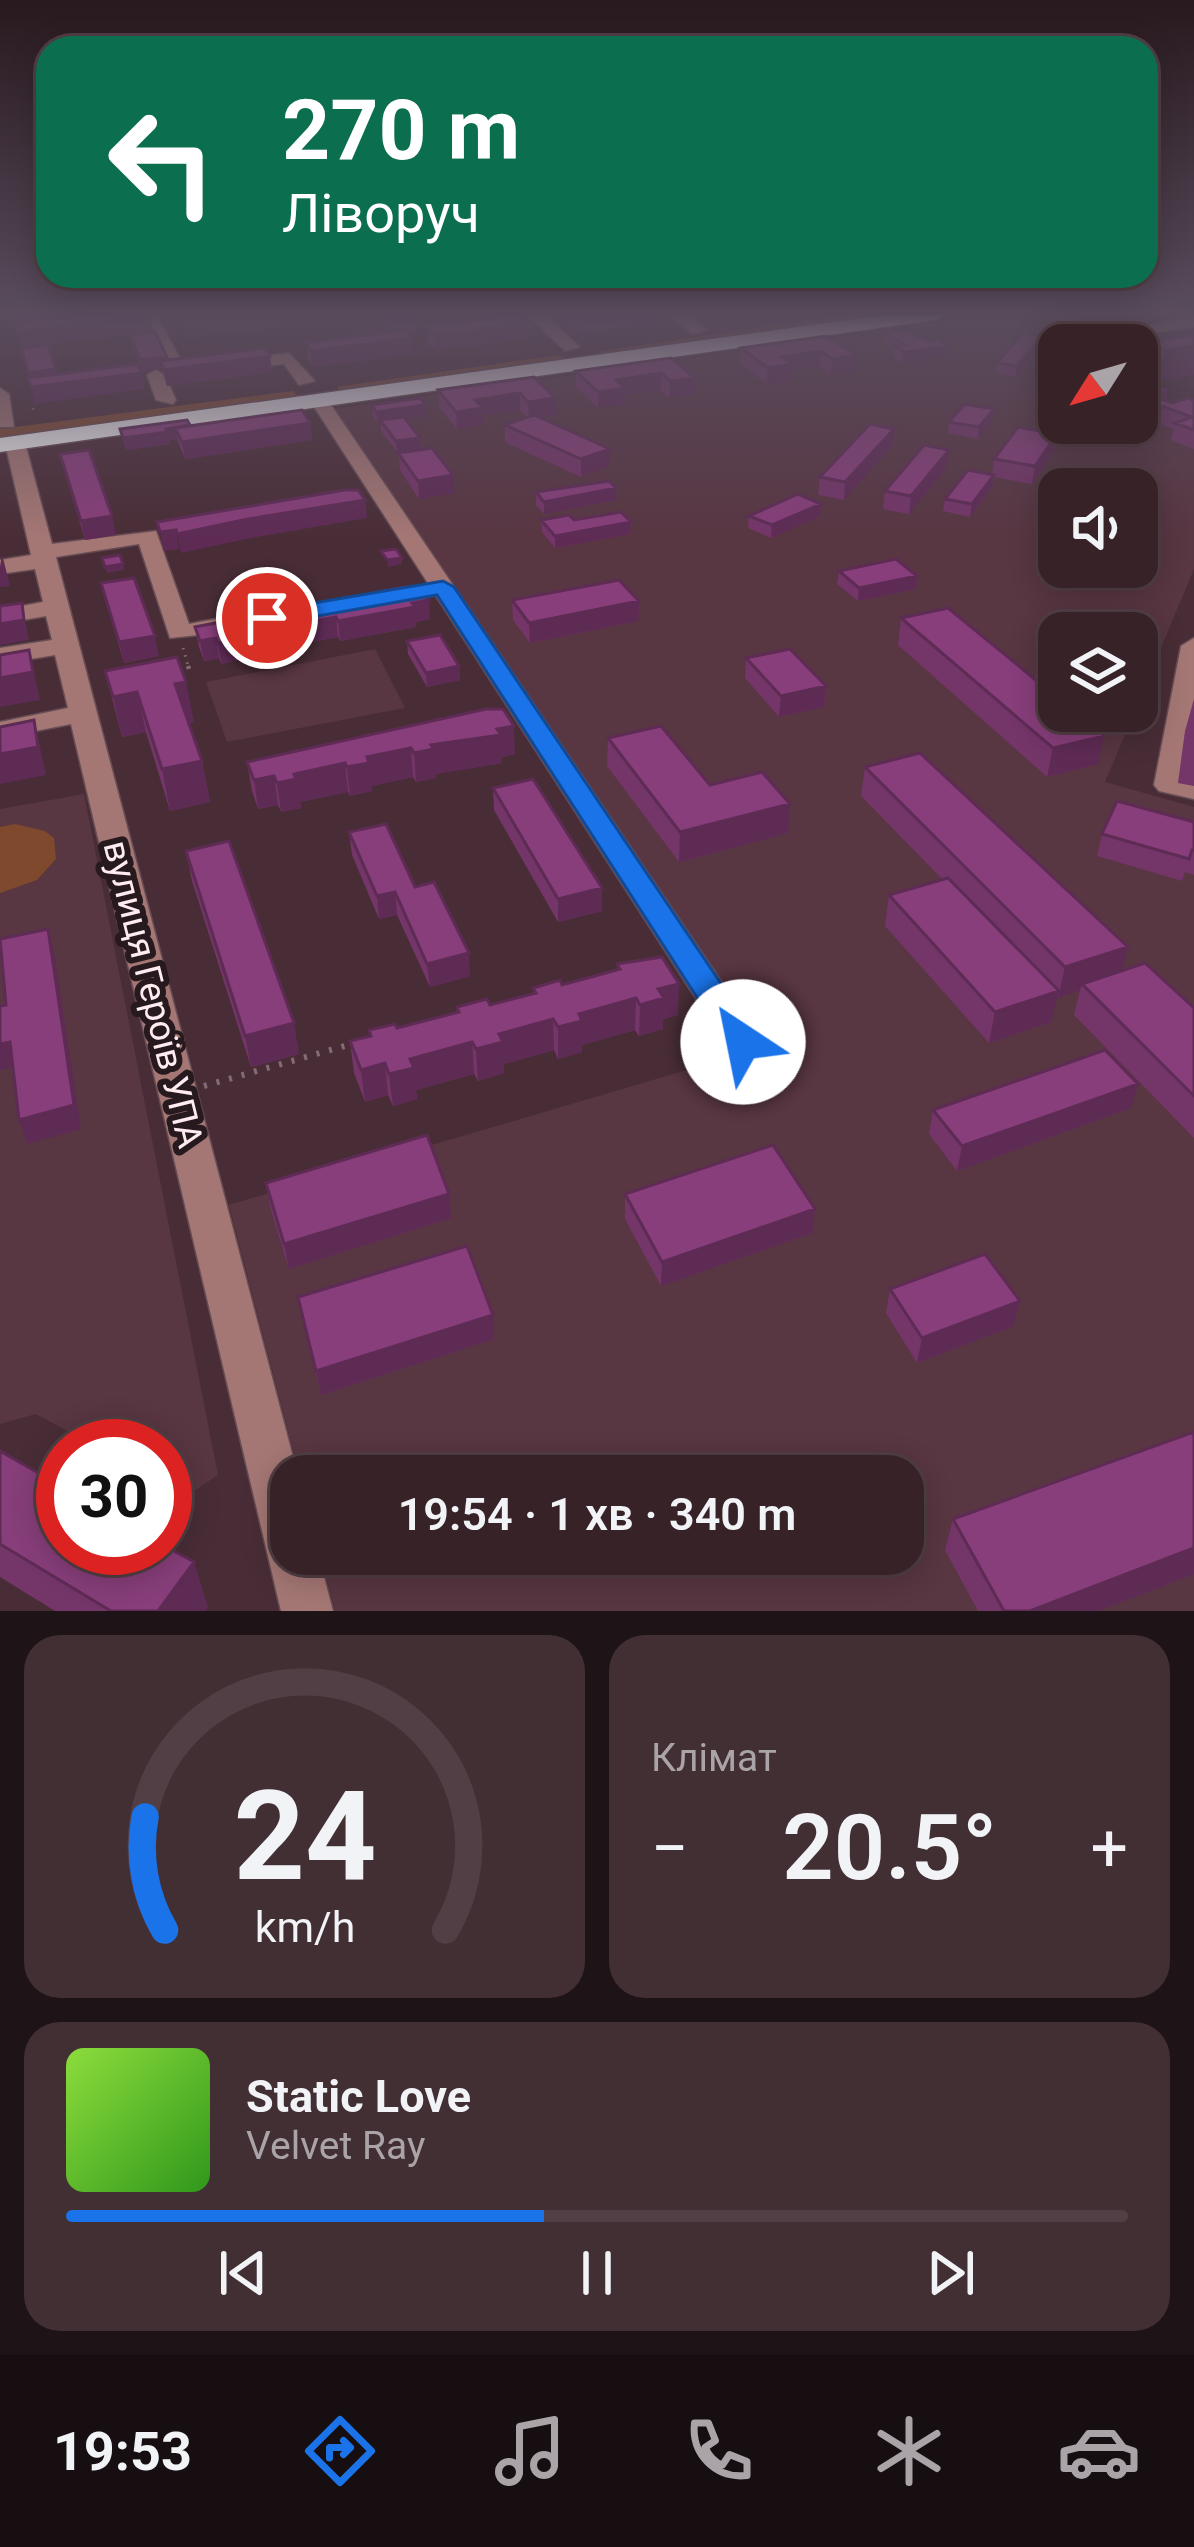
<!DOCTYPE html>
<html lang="uk">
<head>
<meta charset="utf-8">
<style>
	:root { --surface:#372228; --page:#422f34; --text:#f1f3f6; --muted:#aaa4a8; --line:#513f45; --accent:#1a73e8 }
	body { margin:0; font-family:Roboto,sans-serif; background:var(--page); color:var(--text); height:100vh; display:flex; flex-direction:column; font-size:45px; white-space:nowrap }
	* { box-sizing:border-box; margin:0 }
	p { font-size:39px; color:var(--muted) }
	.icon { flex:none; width:66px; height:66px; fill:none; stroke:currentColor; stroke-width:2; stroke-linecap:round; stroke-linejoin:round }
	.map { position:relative; height:1611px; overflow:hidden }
	.details { display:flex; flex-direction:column; gap:24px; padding:24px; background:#1e1316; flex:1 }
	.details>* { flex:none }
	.hud { position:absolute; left:36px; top:36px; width:1122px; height:252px; border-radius:36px; box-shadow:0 6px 30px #0003,0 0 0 3px var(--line); background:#0b6e4f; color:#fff; overflow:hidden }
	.needle { width:78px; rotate:233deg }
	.tools { position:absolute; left:1038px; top:324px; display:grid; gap:24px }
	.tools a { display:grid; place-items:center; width:120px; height:120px; border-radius:24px; background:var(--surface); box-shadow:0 6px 30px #0003,0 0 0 3px var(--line); font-size:60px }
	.speed { position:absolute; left:36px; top:1419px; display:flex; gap:24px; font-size:60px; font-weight:700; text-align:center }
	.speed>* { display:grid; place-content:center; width:156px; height:156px; border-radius:50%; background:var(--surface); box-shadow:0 6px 30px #0003,0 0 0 3px var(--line); line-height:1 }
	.speed .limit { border:18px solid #d22; background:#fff; color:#111 }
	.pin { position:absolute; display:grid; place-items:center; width:102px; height:102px; color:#fff; margin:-51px; border:6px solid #fff; border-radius:50%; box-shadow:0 3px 12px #0007 }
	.me { position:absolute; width:132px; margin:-66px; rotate:326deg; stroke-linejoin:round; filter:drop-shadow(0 0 9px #0008) }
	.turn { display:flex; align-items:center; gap:42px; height:252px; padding:0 48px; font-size:54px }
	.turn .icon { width:156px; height:156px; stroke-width:2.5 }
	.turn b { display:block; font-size:84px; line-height:102px }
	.big { font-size:90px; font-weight:600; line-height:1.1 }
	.details .tile { flex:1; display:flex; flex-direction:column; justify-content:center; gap:18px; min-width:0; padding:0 42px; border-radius:36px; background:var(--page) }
	.details .dial { align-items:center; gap:0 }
	.dial svg { height:312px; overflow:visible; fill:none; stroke:var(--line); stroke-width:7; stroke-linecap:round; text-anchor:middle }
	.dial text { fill:var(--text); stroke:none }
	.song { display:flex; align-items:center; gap:36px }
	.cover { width:144px; height:144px; border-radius:18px; background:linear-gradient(135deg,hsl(90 70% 55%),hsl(110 70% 35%)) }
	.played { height:12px; border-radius:6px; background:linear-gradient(90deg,var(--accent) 45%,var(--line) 45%) }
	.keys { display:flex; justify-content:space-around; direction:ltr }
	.heat { display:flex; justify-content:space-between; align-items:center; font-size:66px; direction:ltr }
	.details .tiles { flex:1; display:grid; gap:24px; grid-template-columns:1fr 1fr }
	.tile:last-child { grid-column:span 2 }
	.trip { position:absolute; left:270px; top:1455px; width:654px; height:120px; border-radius:36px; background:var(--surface); box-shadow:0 6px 30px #0003,0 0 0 3px var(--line); font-weight:600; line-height:120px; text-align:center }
	.tab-bar { display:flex; height:192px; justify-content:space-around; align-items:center; background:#160e10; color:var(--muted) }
	.tab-bar .icon { width:84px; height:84px }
	.tab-bar .on { color:var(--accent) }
	.tab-bar b { font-size:54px; color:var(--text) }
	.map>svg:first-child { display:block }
</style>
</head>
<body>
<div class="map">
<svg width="1194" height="1611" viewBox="0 0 1194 1611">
	<rect width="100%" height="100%" fill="#492d36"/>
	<path fill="#583642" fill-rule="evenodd" d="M176 314H328L333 320 188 338Z
		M1001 314 1048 336 1099 345H1059V423H1137L1142 391 1194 409V569L1137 705V633H1059V711H1135L1105 782 1194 807V1611H335L320 1554H903V1476H300L229 1205 734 1056 332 409ZM1059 489H1137V567H1059Z
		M375 649 405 708 227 742 206 682Z
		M84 794 218 1475 188 1495 165 1483V1446H95L36 1414 0 1424V809Z"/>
	<path fill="#7e492d" d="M848 314H915L605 356 597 352Z
		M559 355 565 360 340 391 337 387Z
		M293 391 300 398 0 440V429Z
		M15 824 45 831 54 838 56 859 37 880 0 893V827Z"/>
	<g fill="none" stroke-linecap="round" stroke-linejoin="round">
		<defs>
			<path id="minor" d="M140 314H156L184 366 289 353 315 381 299 385 284 364 172 376Z
				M526 314H544L580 347 565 351Z
				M668 314H687L707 330 692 334Z
				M1194 317V327L1107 340 1098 335Z
				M156 370 165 375 176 400 173 404 156 400 147 375Z
				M0 388 9 394 14 427H0Z
				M311 395 327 399 756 1033 761 1042 756 1051 743 1055 730 1051 309 399Z
				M15 437 25 443 52 544 156 531 189 624 236 615 249 623 236 631 170 638 139 544 56 557 298 1476H291V1554H318L333 1611H281L71 724 0 738V722L68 708 55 655 0 664V648L52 640 46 616 0 624V610L43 602 35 569 0 574V560L31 555 5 443Z
				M1194 638V723L1185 779 1194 781V799L1159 791 1154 785 1181 646Z"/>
			<path id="highway" d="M891 314H945L935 320 0 452V438Z"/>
		</defs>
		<use href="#minor" stroke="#664c54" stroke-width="3"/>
		<use href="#highway" stroke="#664c54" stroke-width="3"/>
		<path stroke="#856c74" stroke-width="3" stroke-dasharray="1.5 6" stroke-linecap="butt" d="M33 408 35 413
			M183 648 189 669"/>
		<path stroke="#856c74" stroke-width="4.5" stroke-dasharray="3 9" stroke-linecap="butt" d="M188 666 190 672"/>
		<path stroke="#856c74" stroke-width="6" stroke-dasharray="3 10" stroke-linecap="butt" d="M204 1086 355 1043"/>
		<use href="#minor" fill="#a47774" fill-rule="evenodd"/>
		<use href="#highway" fill="#efefef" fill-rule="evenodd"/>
	</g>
	<path fill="#743569" d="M377 314H427V319L417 321 418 329 405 330 413 354 313 367 308 358 306 343 389 332 377 318Z
		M485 314H521L530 323V338L436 351 428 343 427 327 485 320Z
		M557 314H666V321L578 332Z
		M1053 314H1189L1066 332 1051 325Z
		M885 333 946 356 902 363 894 357V350L884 343Z
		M130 335 167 357 168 360 270 356 272 372 167 386 161 368 142 371 132 346Z
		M1194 335 1158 381 1141 372 1148 342Z
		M826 336 856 355 854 371 831 375 819 367 792 371V381L767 384 740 364 741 348Z
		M1042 336 1040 346 1016 377 996 373 997 363Z
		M671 358 695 378V394L670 398 660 390 625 395V404L598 408 576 387V371Z
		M534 377 555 398 556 415 538 417 610 466 581 477 505 442V425L527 417 520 410 483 415 484 425 457 429 439 407 438 390Z
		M1137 385 1168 390 1166 400 1173 403 1194 400V449L1171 440 1173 429 1158 423 1143 429 1128 423H1137Z
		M372 405H425L426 416 406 419 420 438 421 449 454 493 419 499 400 470 398 453 381 431V423H378L373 416Z
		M992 420 978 439 948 433 949 422Z
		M310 423 312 440 185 459 177 439 169 440 170 444 126 450 120 429Z
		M894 429 892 446 844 500 818 495 820 477Z
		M1057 434 1054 451 1032 484 994 477 992 487 970 517 943 511 945 499 992 474 994 459Z
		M60 454 116 535 85 540Z
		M946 468 909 514 883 509 885 491Z
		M536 492 616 500 544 514 536 505Z
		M749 516H820L771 538 748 528Z
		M541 520H574L630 534 555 548 542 532Z
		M839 571 917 576 916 589 858 601 837 584Z
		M101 583 159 656 124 663Z
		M404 587 430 619 416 622V627L340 641 338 637 301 644V648L238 656V660L221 664 219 658 204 661 199 647 195 627Z
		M512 600 639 601 638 621 530 643 513 620Z
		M901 618 1098 764 1047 777 898 645Z
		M407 641 459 666 460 680 427 687 408 654Z
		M746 658 826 686 824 707 779 717 745 678Z
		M105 671 194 722 189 723 202 761 210 802 170 811 146 732 122 737Z
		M1194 699V786L1178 783 1185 731Z
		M486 709 515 754 502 757V763L435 774 436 778 416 782 413 777 371 786 372 791 350 796 348 792 300 802 301 808 281 812 278 805 258 809 252 791 247 762Z
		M608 738 710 785 790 804 788 833 679 862 607 766Z
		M865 767 1128 947 1121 971 1194 1008V1138L1074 1015 1080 990 1057 997 1051 1022 989 1043 885 926 889 895 943 880 861 796Z
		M493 788 602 888V911L558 922 494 810Z
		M1194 822V875L1185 872 1182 881 1097 856 1102 834Z
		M349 832 415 887 470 976 430 987 397 915 379 919 352 855Z
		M186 851 299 1054 251 1067 192 881Z
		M617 964 678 1015 663 1019V1029L639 1036 635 1030 582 1045V1052L558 1059 554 1050 504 1064V1073L478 1081 474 1074 416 1090 417 1099 393 1106 388 1095 365 1102 354 1073 350 1041 369 1036V1030L397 1028 457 1012V1007L490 1005 533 994V988L562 985 617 970Z
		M1131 1108 957 1171 929 1134 933 1110Z
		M266 1183 451 1218 289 1269 270 1207Z
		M625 1194 812 1233 661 1286 625 1219Z
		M890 1289 1020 1301 1013 1326 917 1363 886 1313Z
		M298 1297 494 1339 321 1395Z
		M1194 1432V1574L1098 1611H978L945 1550 953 1519Z
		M0 1451 208 1607 205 1611H55L0 1577Z"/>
	<path fill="#5e2b55" d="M205 314H239L206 318Z
		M410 314H427V319L417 321 418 329 389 332 388 317Z
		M600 314H666V321L578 332V317Z
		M1069 314H1189L1066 332Z
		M150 316 153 332 20 348 14 322 40 319 42 329Z
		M530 323V338L436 351 435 335Z
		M1042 336 1040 346 1016 377 1017 366Z
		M412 338 413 354 313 367 311 351Z
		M948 346 946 356 902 363 904 352Z
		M1194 346V375L1158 381 1165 350Z
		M821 351 819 367 792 371V381L767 384 768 368 782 357Z
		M856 355 854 371 831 375 832 359Z
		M270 356 272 372 167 386 164 370Z
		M167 357 169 367 160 361 161 368 142 371 140 360Z
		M56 369 58 380 30 384 28 373Z
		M142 373 145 389 34 404 31 387Z
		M661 373 660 390 625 395V404L598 408V392L616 380Z
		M695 378V394L670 398V381Z
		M1168 390 1158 423 1143 429 1152 396Z
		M520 393V410L483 415 484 425 457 429 456 412 475 400Z
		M555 398 556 415 529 419 528 402Z
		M425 405 426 416 378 423 376 412Z
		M994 409 992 420 978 439 979 427Z
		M310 423 312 440 185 459 182 442Z
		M175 428 177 439 169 440 170 444 126 450 123 438Z
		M894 429 892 446 844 500 845 482Z
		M1057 434 1054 451 1032 484 1035 466Z
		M420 438 421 449 397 453 396 441Z
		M610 449V466L581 477V459Z
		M949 450 946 468 909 514 911 496Z
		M453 475 454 493 419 499 418 481Z
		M994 475 992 487 970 517 972 504Z
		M616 488V500L544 514V502Z
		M365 500 367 518 251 538 181 553 177 534 248 519Z
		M821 504 820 516 771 538 772 525Z
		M112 516 116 535 85 540 81 521Z
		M631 522 630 534 555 548V536Z
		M176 530 179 549 164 551 160 532Z
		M2 554 10 586 0 587V567Z
		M402 558V564L388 567 387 560Z
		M123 564 124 570 107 573 105 567Z
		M917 576 916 589 858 601 859 588Z
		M429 600 430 619 416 622V627L340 641 338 621Z
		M639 601 638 621 530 643 529 623Z
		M22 603 29 640 0 645V624Z
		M336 617 338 637 301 644V648L238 656V660L221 664 218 643 234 636Z
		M155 636 159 656 124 663 119 642Z
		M216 638 219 658 204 661 200 641Z
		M29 650 40 700 0 707V678Z
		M459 666 460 680 427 687 426 673Z
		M186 682 194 722 183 724 175 684Z
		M826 686 824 707 779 717 781 696Z
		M137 692 146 732 122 737 113 697Z
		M34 720 46 775 0 784V754Z
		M514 726 515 754 502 757V763L435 774 436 778 416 782 414 753 431 745Z
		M1104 736 1098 764 1047 777 1053 748Z
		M411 748 413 777 371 786 372 791 350 796 347 767 367 757Z
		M202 761 210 802 170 811 162 769Z
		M345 763 348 792 300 802 301 808 281 812 277 783 294 774Z
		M274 776 278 805 258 809 254 780Z
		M790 804 788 833 679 862 680 832Z
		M602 888V911L558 922V899Z
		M395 892 397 915 379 919 377 896Z
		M48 929 54 952 81 1129 27 1144 19 1120Z
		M1128 947 1120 977 1082 984 1080 990 1058 998 1065 967Z
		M469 953 470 976 430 987 427 964Z
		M679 984 678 1015 663 1019V1029L639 1036 640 1005 658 989Z
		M1059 991 1051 1022 989 1043 995 1012Z
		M636 998 635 1030 582 1045V1052L558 1059V1027L579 1014Z
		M553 1019 554 1050 504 1064V1073L478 1081 476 1049 499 1034Z
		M294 1023 299 1054 251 1067 245 1036Z
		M10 1042 18 1066 0 1070V1044Z
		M472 1042 474 1074 416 1090 417 1099 393 1106 389 1074 410 1059Z
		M385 1063 388 1095 365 1102 361 1070Z
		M1138 1084 1131 1108 957 1171 962 1146Z
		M449 1194 451 1218 289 1269 284 1244Z
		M815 1209 812 1233 661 1286 662 1262Z
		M1020 1301 1013 1326 917 1363 922 1338Z
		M493 1315 494 1339 321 1395 316 1371Z
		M1194 1548V1574L1098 1611H1030Z
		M194 1562 208 1607 205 1611H158Z"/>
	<path fill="#873e7a" stroke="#5e2b55" stroke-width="3" d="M11 314H38L40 319 14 322Z
		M95 314H149L150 316 17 332 15 324Z
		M492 314H521L530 323 435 335 427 327 497 318Z
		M405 330 412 338 311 351 306 343Z
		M907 330 927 341 938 340 948 346 904 352 895 346 905 345 885 333Z
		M155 332 167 357 140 360 130 335Z
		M1023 333 1042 336 1017 366 997 363Z
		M1194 335V346L1165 350 1148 342Z
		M826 336 856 355 832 359 821 351 782 357 793 364 768 368 741 348Z
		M1089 339 1117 343 1116 345H1084Z
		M48 345 56 369 28 373 21 348Z
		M265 348 270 356 164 370 160 361Z
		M671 358 695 378 670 381 661 373 616 380 625 388 598 392 576 371Z
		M138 364 142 373 31 387 28 378Z
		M534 377 555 398 528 402 520 393 475 400 483 408 456 412 438 390Z
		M1146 382 1168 390 1152 396 1173 403 1187 398 1194 400V430L1175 423 1192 417 1162 406 1146 412 1137 408V399L1139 398 1137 397V385Z
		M420 398 425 405 376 412 372 405Z
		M965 404 994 409 979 427 949 422Z
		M302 410 310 423 182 442 175 428Z
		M534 415 610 449 581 459 505 425Z
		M404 417 420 438 396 441 380 420Z
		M187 420 190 425 166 429 168 432 123 438 120 429Z
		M870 424 894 429 845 482 820 477Z
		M1018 427 1057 434 1035 466 994 459Z
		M924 445 949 450 911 496 885 491Z
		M432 448 453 475 418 481 398 453Z
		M89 450 112 516 81 521 60 454Z
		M968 470 994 475 972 504 945 499Z
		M609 481 616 488 544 502 536 492Z
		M345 490H358L365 500 248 519 177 534 176 530 160 532 157 522Z
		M798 494 821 504 772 525 749 516Z
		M621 512 631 522 555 536 541 520 569 515 574 520Z
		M396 549 402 558 387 560 381 551Z
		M120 555 123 564 105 567 102 558Z
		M896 559 917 576 859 588 839 571Z
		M134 578 155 636 119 642 101 583Z
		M619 580 639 601 529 623 512 600Z
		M420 586 429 600 412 603 415 607 338 621 336 617 297 624 299 628 234 636 235 640 218 643 216 638 200 641 195 627 404 587Z
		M22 603 24 620 0 624V606Z
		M948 608 1059 699V711H1074L1104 736 1053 748 901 618Z
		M440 635 459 666 426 673 407 641Z
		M790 649 826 686 781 696 746 658Z
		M29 650 33 672 0 678V655Z
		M177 657 186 682 175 684 202 761 162 769 137 692 113 697 105 671Z
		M486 709H503L514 726 497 729 501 735 431 745 434 749 414 753 411 748 367 757 369 763 347 767 345 763 294 774 296 779 277 783 274 776 254 780 247 762Z
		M34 720 38 747 0 754V727Z
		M661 726 710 785 762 772 790 804 680 832 608 738Z
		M920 753 1128 947 1065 967 865 767Z
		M533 779 602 888 558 899 493 788Z
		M1117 801 1194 822V850H1192L1189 859 1102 834Z
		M386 824 415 887 434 882 469 953 427 964 395 892 377 896 349 832Z
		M229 841 294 1023 245 1036 186 851Z
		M948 878 1059 991 995 1012 889 895Z
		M48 929 74 1105 19 1120 10 1042 0 1044V1006L6 1005 0 939Z
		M662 957 679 984 658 989 664 998 640 1005 636 998 579 1014 582 1021 558 1027 553 1019 499 1034 503 1042 476 1049 472 1042 410 1059 414 1068 389 1074 385 1063 361 1070 350 1041 371 1036 369 1030 395 1024 397 1028 459 1012 457 1007 487 999 490 1005 536 993 533 988 560 980 562 985 620 969 617 964Z
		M1145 963 1194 1008V1096L1082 984Z
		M1105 1050 1138 1084 962 1146 933 1110Z
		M427 1135 449 1194 284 1244 266 1183Z
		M773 1145 815 1209 662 1262 625 1194Z
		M467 1246 493 1315 316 1371 298 1297Z
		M985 1254 1020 1301 922 1338 890 1289Z
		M1194 1432V1548L1030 1611H1004L953 1519Z
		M0 1451 63 1487V1548H165V1546L194 1562 158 1611H111L0 1544Z"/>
	<linearGradient id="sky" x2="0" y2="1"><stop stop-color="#28191e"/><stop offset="0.58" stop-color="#594c5d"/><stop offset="1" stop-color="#594c5d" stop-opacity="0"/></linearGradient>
	<rect width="1194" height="540" fill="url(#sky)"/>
	<path fill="#1a73e8" stroke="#114b97" stroke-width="3" d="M443 581 454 587 755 1034 760 1042 755 1050H731L437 595 267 625 256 618 267 611Z"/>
	<g text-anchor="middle" stroke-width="12" stroke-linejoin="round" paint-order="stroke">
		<g font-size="36" fill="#ffecf1" stroke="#271a1e">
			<text transform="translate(154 994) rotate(76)" y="13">вулиця Героїв УПА</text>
		</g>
	</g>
</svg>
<div class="tools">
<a><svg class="needle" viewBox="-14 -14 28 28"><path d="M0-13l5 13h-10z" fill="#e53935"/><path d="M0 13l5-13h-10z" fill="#aaa4a8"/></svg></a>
<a><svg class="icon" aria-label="sound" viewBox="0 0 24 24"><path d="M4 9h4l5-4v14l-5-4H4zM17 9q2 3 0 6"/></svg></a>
<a><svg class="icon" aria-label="layers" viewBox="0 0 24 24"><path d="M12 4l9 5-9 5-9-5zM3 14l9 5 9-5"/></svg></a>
</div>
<div class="speed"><div class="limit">30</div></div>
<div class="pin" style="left:267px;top:618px;background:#d93025"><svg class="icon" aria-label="arrive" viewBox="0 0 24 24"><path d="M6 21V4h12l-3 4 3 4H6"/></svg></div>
<svg class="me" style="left:743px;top:1042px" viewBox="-20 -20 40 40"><circle r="19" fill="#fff"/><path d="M0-13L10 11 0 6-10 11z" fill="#1a73e8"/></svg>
<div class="trip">19:54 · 1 хв · 340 m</div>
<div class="hud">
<div class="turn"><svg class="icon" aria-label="left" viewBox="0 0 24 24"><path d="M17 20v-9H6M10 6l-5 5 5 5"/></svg><div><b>270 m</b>Ліворуч</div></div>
</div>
</div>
<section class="details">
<div class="tiles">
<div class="tile dial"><svg viewBox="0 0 100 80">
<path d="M14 69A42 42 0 1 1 86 69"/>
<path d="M14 69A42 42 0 0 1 9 40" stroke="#1a73e8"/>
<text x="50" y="56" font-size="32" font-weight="700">24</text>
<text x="50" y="72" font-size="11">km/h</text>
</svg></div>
<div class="tile"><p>Клімат</p>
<div class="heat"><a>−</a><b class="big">20.5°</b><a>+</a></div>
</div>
<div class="tile">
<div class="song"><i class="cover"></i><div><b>Static Love</b><p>Velvet Ray</p></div></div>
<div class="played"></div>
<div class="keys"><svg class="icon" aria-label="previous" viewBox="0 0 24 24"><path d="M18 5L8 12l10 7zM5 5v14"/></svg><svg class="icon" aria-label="pause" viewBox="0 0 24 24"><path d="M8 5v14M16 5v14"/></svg><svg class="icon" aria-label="next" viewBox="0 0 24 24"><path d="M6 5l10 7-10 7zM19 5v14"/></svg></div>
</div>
</div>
</section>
<nav class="tab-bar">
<b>19:53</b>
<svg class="icon on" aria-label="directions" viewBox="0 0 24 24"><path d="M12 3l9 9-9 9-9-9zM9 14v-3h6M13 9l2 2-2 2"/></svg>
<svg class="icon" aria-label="music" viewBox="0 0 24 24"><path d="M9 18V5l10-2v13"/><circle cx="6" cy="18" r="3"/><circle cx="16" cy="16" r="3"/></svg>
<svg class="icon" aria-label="phone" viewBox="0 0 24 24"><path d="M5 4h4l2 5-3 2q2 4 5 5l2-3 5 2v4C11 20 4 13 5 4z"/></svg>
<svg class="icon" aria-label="climate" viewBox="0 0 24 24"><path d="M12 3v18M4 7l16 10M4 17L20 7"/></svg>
<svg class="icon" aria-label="car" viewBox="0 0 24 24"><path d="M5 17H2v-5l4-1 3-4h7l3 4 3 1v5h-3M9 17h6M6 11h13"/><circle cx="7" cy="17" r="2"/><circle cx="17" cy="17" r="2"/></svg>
</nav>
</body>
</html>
